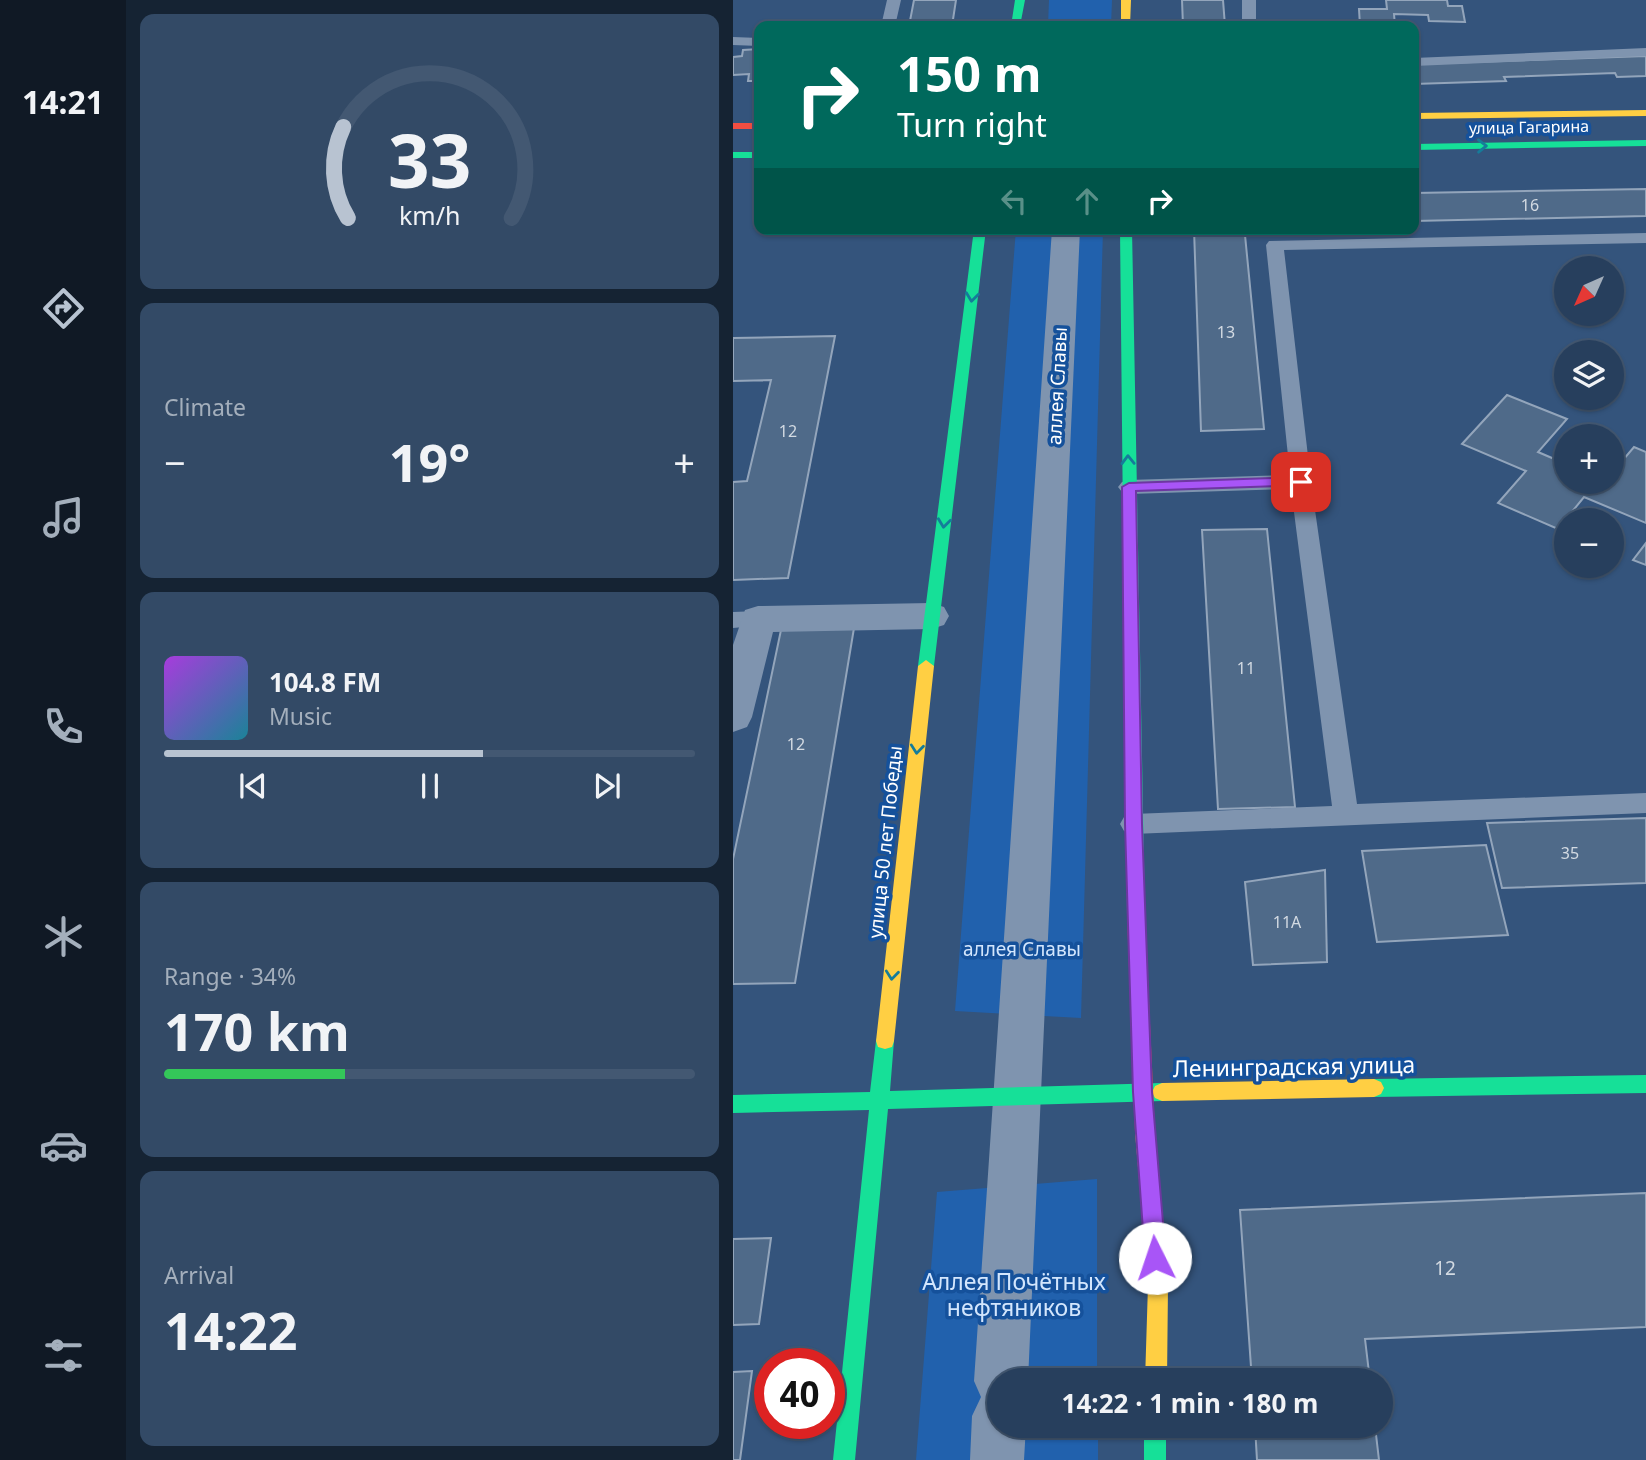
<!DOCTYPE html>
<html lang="en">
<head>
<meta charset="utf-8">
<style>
	:root { --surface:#273f5d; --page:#334a66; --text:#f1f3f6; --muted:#a4afbc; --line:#435872; --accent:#b8c3d1 }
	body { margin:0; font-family:"Noto Sans",sans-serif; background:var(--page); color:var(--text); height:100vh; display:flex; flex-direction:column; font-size:26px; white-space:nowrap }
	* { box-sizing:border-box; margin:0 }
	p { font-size:23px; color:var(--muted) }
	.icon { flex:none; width:38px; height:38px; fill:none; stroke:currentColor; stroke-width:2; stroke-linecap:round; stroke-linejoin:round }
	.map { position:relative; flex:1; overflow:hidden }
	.sheet { display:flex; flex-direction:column; gap:14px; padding:14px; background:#152333; width:607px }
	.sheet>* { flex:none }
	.top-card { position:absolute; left:21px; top:21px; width:665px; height:214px; border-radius:14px; box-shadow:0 2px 5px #0004,0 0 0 2px var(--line); background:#00695c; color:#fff; overflow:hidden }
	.needle { width:46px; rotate:225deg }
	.tools { position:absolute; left:821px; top:256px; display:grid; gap:14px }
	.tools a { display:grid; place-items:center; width:70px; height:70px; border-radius:50%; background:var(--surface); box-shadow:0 2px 5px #0004,0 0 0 2px var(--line); font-size:35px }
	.speed { position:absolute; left:21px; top:1348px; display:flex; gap:14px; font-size:35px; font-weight:700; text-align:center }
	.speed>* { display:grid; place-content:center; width:91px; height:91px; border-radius:50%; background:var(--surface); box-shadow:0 2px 5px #0004,0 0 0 2px var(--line); line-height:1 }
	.speed .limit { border:10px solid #d22; background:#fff; color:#111 }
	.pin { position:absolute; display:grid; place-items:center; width:60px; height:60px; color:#fff; margin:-30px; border-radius:14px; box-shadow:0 4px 10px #0006 }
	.me { position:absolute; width:77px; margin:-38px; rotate:356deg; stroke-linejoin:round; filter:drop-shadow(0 0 5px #0008) }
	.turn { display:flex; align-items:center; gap:24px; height:147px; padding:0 28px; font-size:32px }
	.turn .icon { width:91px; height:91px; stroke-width:2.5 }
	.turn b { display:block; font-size:49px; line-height:60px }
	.lanes { display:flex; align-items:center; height:66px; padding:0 28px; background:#0003; justify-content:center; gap:35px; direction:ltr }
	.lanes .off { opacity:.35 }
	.big { font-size:52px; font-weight:700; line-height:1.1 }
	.sheet .tile { flex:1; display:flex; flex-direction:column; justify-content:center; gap:10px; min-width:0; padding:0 24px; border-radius:14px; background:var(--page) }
	.sheet .dial { align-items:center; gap:0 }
	.dial svg { height:182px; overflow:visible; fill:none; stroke:var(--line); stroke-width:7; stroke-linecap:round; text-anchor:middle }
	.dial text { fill:var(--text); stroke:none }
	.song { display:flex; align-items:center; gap:21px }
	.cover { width:84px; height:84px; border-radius:10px; background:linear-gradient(135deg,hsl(280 70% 55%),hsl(190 70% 35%)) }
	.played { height:7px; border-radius:4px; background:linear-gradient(90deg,var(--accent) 60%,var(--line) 60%) }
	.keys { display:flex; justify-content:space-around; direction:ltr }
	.heat { display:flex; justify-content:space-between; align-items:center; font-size:38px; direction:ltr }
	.charge { height:10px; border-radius:5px; background:linear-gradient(90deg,#34c759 34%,var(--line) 0) }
	.trip { position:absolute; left:254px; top:1368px; width:406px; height:70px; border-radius:35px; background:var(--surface); box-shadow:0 2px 5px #0004,0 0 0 2px var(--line); font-weight:700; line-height:70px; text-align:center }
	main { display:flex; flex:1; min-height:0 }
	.tab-bar { display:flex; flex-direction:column; width:126px; justify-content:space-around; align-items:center; background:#101925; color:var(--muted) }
	.tab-bar .icon { width:49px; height:49px }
	.tab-bar .current { color:var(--accent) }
	.tab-bar b { font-size:32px; color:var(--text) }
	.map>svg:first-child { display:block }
</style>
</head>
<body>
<main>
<nav class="tab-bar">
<b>14:21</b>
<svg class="icon current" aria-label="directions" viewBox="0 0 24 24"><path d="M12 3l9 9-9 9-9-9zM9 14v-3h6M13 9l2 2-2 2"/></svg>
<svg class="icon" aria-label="music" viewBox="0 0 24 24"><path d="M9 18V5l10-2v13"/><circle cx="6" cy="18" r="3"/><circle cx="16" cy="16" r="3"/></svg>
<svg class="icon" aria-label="phone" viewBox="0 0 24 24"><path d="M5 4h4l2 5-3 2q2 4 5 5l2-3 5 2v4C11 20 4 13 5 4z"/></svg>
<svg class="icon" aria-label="climate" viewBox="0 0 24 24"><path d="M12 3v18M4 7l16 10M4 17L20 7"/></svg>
<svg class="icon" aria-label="car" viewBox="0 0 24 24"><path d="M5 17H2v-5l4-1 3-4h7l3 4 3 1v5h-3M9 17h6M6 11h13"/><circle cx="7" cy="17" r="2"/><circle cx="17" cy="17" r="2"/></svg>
<svg class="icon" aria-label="filters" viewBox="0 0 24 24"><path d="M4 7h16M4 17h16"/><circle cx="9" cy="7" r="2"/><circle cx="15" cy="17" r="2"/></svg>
</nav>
<section class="sheet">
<div class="tile dial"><svg viewBox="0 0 100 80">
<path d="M14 69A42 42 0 1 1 86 69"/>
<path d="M14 69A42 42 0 0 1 12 29" stroke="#b8c3d1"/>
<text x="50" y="56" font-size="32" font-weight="700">33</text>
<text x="50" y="72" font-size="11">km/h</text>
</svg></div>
<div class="tile"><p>Climate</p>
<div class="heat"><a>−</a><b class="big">19°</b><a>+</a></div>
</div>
<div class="tile">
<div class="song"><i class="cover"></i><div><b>104.8 FM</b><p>Music</p></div></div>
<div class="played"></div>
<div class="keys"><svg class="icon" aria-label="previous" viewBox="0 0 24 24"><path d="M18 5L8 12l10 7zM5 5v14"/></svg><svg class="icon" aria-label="pause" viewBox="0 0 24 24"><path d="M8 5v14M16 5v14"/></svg><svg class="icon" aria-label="next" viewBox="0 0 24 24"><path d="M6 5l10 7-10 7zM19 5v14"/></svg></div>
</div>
<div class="tile"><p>Range · 34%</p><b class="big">170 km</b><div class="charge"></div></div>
<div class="tile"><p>Arrival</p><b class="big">14:22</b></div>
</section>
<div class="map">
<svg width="913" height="1460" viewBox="0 0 913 1460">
	<rect width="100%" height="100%" fill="#34547c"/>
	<path fill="#2161ad" d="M316 0H379L378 26H315Z
		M283 229H370L348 1018 222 1011Z
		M364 1179V1381H266V1426H365V1460H183L204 1192Z"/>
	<path fill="#4f6a89" stroke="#93a5bb" stroke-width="2" d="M181 0H223L219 26H176Z
		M449 0H490L492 26H450Z
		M653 0H714L715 6H729L732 22 696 21 695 15 661 14 662 26H627L626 9H654Z
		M26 49V81H15L16 74 0 75V57L9 56 10 50Z
		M913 56V76L884 77 882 73 771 77 773 81 681 84V64Z
		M913 189V216L681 221V193Z
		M461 229H529L530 234 512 235 531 429 468 431Z
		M102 336 55 578 0 580V482L14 481 38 380 0 381V338Z
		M774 395 834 419 805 452 833 464V481H878V474L901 447 913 452V523L851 497 825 529 765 503 793 471 729 444Z
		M534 529 562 807 485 809 469 530Z
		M913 543V565L900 560Z
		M121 628 62 983 0 984V859L48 630Z
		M913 818V883L769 888 754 823Z
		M753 845 775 935 644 942 629 851Z
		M592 870 594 962 520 965 512 882Z
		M913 1193V1327L632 1339 637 1381H519L507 1210Z
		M38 1238 26 1324 0 1325V1239Z
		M19 1371 7 1460H0V1372Z
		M522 1426H642L646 1460H524Z"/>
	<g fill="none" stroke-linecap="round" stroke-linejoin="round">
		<path fill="#7f94af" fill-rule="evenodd" d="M154 0H168L162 26H148Z
			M509 0H523V26H509Z
			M0 37 26 38V46L0 45Z
			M913 48V56L681 66V58Z
			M913 233V243L551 250 578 482 624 804 913 793V813L400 834 391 831 387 824 391 817 400 814 599 806 558 489 396 494 389 492 385 487 389 482 396 480 557 475 533 245 536 241Z
			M25 611 33 613 36 619 33 625 0 628V612Z"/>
		<path fill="#7f94af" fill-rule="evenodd" d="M319 229H347L295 1381H266V1426H293L291 1460H237L239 1416 248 1397 241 1381Z
			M198 603 211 607 216 616 211 625 198 629 40 632 19 717 14 727 0 732V645L12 610 25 606Z"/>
		<path fill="#16e098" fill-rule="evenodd" d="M282 0H292L287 26H278Z
			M913 140V146L681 150V144Z
			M0 152H26V158H0Z
			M241 229H253L201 666 193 672 185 666Z
			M387 229H399L412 914 409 919 403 921 397 919 394 914Z
			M152 1033 159 1035 161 1041 157 1091 429 1083 436 1086 439 1092 436 1098 429 1101 155 1109 122 1460H100L136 1110 0 1113V1095L137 1092 143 1041 145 1035Z
			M913 1075V1093L641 1097 634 1094 631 1088 634 1082 641 1079Z
			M411 1426H433V1460H411Z"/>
		<path fill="#ffcf43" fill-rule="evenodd" d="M388 0H398L397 26H388Z
			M913 110V116L681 119V113Z
			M193 660 201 666 161 1041 159 1047 152 1049 145 1047 143 1041 185 666Z
			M641 1079 648 1082 651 1088 648 1094 641 1097 429 1101 422 1098 419 1092 422 1086 429 1083Z
			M412 1123 419 1125 422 1132 435 1285 434 1381H412L415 1285 402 1132 405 1125Z"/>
		<path fill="#f24e42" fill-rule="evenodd" d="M0 123H26V129H0Z
			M403 907 409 909 412 914 422 1132 419 1139 412 1141 405 1139 402 1132 394 914 397 909Z"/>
	</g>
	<defs><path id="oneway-chevron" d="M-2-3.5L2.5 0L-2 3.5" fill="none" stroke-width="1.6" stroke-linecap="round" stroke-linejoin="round" transform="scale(1.75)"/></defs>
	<g stroke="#157c9a">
		<use href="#oneway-chevron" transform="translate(749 146) rotate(-1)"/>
		<use href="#oneway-chevron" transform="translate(239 297) rotate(97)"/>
		<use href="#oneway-chevron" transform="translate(395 460) rotate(-91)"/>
		<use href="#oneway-chevron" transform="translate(211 523) rotate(97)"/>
		<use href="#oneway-chevron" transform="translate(184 749) rotate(96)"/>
		<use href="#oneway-chevron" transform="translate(159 975) rotate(96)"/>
	</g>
	<path fill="#a855f7" stroke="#6d37a1" stroke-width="2" d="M568 477 573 479V485L403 491 409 824 419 1092 433 1258 430 1265 422 1268 415 1265 412 1258 400 1092 392 824 389 487 396 483Z"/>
	<g text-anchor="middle" stroke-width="7" stroke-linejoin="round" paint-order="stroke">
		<g font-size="16" fill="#fff" stroke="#15519b">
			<text transform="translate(796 127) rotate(-1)" y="6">улица Гагарина</text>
		</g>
		<g font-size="16" fill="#d3dae2">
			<text x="797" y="211">16</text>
			<text x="493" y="338">13</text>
			<text x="55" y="437">12</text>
			<text x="513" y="674">11</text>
			<text x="63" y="750">12</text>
			<text x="837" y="859">35</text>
			<text x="554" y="928">11А</text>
		</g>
		<g font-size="19" fill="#fff" stroke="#15519b">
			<text transform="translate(324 386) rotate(-87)" y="7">аллея Славы</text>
			<text transform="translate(152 842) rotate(-84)" y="7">улица 50 лет Победы</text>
		</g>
		<g font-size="19" fill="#d3e6fd" stroke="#15519b">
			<text x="289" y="956">аллея Славы</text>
		</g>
		<g font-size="19" fill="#d3dae2">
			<text x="712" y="1275">12</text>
		</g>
		<g font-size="23" fill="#fff" stroke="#15519b">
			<text transform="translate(561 1067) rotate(-1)" y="8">Ленинградская улица</text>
		</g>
		<g font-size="23" fill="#d3e6fd" stroke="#15519b">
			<text x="281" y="1290">Аллея Почётных<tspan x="281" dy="26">нефтяников</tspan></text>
		</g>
	</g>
</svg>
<div class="tools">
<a><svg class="needle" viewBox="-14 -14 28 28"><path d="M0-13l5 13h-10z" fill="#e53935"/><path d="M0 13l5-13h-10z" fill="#a4afbc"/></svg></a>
<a><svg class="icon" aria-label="layers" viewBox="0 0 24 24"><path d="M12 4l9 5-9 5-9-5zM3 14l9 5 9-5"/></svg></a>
<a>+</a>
<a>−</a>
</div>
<div class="speed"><div class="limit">40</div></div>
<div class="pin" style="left:568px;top:482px;background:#d93025"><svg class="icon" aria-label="arrive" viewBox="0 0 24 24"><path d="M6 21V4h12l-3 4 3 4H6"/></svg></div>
<svg class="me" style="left:422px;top:1258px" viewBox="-20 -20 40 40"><circle r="19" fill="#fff"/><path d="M0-13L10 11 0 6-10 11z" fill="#a855f7"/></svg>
<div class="trip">14:22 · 1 min · 180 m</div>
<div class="top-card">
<div class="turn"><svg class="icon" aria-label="right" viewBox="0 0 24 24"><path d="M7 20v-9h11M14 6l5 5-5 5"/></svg><div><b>150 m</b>Turn right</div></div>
<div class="lanes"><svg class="icon off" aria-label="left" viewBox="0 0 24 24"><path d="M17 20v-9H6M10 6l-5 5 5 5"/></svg><svg class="icon off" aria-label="ahead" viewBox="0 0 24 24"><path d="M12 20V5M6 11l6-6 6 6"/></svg><svg class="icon" aria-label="right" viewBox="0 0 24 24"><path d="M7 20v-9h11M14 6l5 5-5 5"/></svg></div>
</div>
</div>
</main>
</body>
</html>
